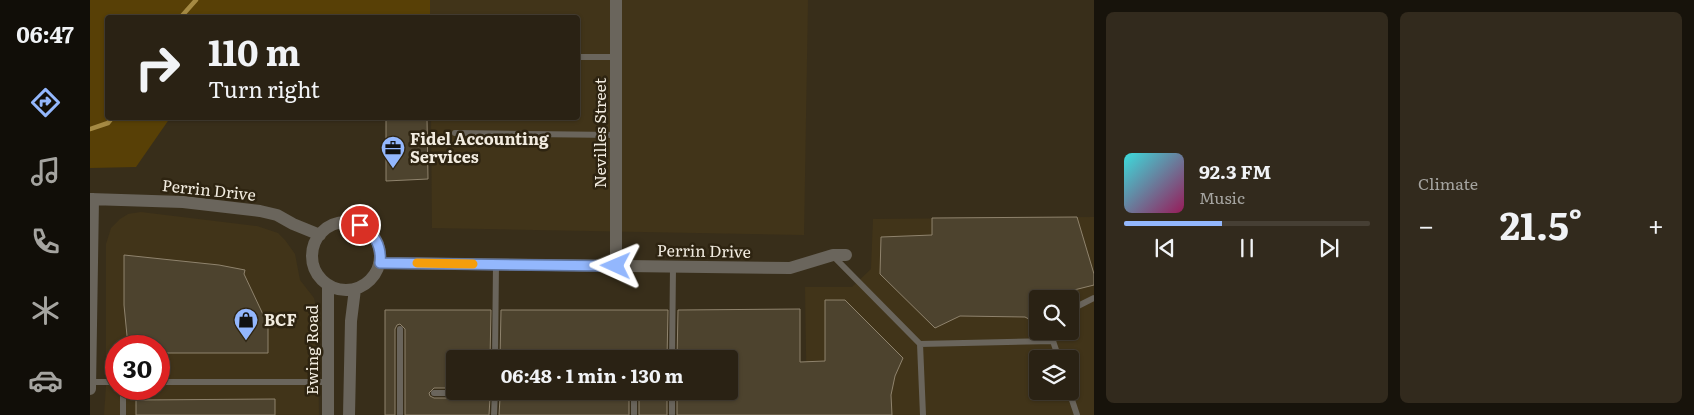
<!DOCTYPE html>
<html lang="en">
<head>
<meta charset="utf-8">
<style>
	:root { --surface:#2a2214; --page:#322a1d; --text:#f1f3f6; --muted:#a5a4a0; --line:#463f34; --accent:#93b7fd }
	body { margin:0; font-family:Literata,serif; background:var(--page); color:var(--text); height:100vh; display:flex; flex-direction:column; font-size:19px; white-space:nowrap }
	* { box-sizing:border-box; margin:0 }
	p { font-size:16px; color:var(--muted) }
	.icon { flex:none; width:28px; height:28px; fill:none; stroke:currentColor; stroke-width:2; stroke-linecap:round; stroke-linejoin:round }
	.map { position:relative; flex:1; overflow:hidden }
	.side { display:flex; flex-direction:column; gap:12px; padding:12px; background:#17130b; width:600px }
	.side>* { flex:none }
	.banner { position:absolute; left:15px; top:15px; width:475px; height:105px; border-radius:5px; box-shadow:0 1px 4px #0004,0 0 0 1px var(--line); background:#2a2214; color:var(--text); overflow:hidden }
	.tools { position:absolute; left:939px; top:290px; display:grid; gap:10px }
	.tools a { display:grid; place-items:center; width:50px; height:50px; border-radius:5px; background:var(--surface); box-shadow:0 1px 4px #0004,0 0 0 1px var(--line); font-size:25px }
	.speed { position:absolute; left:15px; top:335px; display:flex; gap:10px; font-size:25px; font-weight:700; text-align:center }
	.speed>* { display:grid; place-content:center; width:65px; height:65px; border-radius:50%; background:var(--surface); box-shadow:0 1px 4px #0004,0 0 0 1px var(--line); line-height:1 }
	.speed .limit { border:8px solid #d22; background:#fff; color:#111 }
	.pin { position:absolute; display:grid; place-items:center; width:42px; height:42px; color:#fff; margin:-21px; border:2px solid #fff; border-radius:50%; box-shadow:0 1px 5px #0007 }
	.me { position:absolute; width:55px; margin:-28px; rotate:271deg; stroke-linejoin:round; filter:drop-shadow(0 0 4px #0008) }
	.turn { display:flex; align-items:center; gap:18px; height:105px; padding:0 20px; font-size:22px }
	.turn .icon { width:65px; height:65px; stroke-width:2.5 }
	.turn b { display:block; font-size:35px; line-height:42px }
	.big { font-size:38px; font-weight:700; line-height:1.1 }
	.side .card { flex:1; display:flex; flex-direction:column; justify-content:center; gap:8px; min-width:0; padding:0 18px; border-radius:8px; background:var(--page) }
	.song { display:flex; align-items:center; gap:15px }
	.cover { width:60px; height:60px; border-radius:8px; background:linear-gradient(135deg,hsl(180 70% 55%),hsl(330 70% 35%)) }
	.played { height:5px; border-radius:2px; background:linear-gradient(90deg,var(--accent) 40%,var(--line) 40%) }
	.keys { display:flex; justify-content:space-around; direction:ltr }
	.heat { display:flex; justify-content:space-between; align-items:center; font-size:28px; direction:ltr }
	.side .tiles { flex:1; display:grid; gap:12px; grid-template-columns:repeat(2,1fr) }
	.trip { position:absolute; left:356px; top:350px; width:292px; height:50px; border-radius:5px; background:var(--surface); box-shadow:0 1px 4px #0004,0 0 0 1px var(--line); font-weight:700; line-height:50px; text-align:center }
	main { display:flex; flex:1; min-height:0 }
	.menu { display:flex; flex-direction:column; width:90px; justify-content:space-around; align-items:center; background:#110e08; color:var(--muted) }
	.menu .icon { width:35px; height:35px }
	.menu .on { color:var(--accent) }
	.menu b { font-size:22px; color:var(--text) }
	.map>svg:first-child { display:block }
</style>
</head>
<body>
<main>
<nav class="menu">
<b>06:47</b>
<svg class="icon on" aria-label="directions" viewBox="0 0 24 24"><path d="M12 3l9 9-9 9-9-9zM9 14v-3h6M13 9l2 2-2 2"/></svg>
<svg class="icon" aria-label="music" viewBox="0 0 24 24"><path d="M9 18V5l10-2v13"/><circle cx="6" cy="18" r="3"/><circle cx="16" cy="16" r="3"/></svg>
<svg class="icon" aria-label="phone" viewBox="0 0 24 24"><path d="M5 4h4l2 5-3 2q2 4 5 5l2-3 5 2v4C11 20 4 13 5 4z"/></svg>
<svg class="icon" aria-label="climate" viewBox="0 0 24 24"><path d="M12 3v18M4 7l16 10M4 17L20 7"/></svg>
<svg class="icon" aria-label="car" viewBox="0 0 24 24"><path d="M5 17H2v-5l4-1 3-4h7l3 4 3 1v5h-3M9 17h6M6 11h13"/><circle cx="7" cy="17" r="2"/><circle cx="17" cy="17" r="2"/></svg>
</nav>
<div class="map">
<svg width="1004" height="415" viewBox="0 0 1004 415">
	<rect width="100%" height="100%" fill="#382e1a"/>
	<path fill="#413419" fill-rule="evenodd" d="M340 0H718L714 235 342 228 341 118H488V18H340Z
		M51 212 167 226 188 233 195 240 205 254 210 280 224 298 227 312 229 415H14L16 386V244L21 228 30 219 38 214ZM26 346H69V389H26Z
		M1004 217V415H717L715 287H762L781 269 783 219ZM948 299H980V331H948ZM948 359H980V391H948Z"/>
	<path fill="#584006" d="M0 0H340V14L198 18H18V118H80L46 167 0 168Z"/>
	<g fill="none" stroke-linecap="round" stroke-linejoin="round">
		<path stroke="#a58a43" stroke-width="4.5" d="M90 18 106 0
			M0 129 18 123 22 118"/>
	</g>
	<path fill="#4d432e" stroke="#8f836d" d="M296 118H337L338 179 296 181Z
		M987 217 1004 274V285L968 294 965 299H948V324L935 317 870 316 845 328 790 274 791 237 842 235V218Z
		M34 255 129 265 155 270 154 274 178 325V353H69V346H38L34 305Z
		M735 300H755L813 358 805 376 801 395 802 415H587V391H640V359H587L588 310 710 309V362L735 361Z
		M295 310H401L400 359H365V388H344L339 393 340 396 344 398H400L399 415H315V329L310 324 307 325 305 329V415H295Z
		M411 310H578L577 359H410Z
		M410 398H539V415H409Z
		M549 398H577V415H549Z
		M185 399V415H46V400Z"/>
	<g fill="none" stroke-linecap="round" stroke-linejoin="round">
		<path stroke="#6a655c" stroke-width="6" d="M488 57H526
			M365 133 526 135
			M743 256 830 344
			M980 314 988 306 1004 298
			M310 329V415
			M969 331 963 341 969 359
			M405 359 406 264
			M582 359 583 267
			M1 382H26
			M69 382H238
			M979 391 987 415
			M344 393H582
			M33 415V389
			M404 415 405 391
			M544 415V393
			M582 415V391
			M833 415 830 344 963 341"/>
		<path stroke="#6a655c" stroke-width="12" d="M0 199 93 202 170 211 187 215 203 224 230 235
			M222 256a34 34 0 1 1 68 0a34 34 0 1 1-68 0Z
			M289 263 700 268 743 255H756
			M526 266V0
			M0 389 3 199
			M238 415V285
			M259 415 261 321 265 289"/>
	</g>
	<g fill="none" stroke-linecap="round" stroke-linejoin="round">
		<defs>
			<path id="route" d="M270 225C284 233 292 246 290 263L526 266"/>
		</defs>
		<use href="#route" stroke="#6077a4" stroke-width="12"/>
		<use href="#route" stroke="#93b7fd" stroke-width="9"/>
		<path stroke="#f59e0b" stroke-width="9" d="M327 263 383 264"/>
	</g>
	<defs>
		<symbol id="office-pin" viewBox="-11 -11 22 30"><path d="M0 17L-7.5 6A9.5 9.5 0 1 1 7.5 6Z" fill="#93b7fd" stroke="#2e2411"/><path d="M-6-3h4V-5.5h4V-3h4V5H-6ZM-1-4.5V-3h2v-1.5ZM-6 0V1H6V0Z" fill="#111"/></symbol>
		<symbol id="shop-pin" viewBox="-11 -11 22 30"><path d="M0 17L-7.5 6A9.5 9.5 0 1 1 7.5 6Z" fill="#93b7fd" stroke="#2e2411"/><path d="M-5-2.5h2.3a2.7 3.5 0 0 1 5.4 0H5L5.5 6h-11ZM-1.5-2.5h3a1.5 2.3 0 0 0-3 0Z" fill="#111"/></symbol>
	</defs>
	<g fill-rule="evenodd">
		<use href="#office-pin" x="289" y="134" width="28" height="38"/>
		<use href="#shop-pin" x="142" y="306" width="28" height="38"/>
	</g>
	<g text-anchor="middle" stroke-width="5" stroke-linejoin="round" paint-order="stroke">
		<g font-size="16" fill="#f2ece0" stroke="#2e2411">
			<text transform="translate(510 133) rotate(-90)" y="6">Nevilles Street</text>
			<text transform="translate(119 190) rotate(6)" y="6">Perrin Drive</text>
			<text transform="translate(614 251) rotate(1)" y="6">Perrin Drive</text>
			<text transform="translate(222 350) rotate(-90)" y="6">Ewing Road</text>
		</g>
		<g font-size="16" font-weight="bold" fill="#f2ece0" stroke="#2e2411" text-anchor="start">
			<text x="320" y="145">Fidel Accounting<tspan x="320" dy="18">Services</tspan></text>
			<text x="174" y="326">BCF</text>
		</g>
	</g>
</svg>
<div class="tools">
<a><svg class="icon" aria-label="search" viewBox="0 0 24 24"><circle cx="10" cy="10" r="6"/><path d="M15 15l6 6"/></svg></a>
<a><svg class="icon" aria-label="layers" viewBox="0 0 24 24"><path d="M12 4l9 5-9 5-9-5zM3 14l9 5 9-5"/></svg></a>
</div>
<div class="speed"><div class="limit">30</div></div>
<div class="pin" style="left:270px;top:225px;background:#d93025"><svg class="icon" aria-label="arrive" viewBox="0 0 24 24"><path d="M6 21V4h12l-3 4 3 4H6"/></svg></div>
<svg class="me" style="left:526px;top:266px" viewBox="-20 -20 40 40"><path d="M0-17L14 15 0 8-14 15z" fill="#93b7fd" stroke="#fff" stroke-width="4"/></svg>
<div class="trip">06:48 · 1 min · 130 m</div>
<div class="banner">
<div class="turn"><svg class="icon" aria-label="right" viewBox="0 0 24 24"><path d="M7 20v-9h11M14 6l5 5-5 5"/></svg><div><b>110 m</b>Turn right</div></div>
</div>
</div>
<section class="side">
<div class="tiles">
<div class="card">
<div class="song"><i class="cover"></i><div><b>92.3 FM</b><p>Music</p></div></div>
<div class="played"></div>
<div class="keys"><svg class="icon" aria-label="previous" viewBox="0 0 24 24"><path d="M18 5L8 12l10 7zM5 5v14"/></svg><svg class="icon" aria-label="pause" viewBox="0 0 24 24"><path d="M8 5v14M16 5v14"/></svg><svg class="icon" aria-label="next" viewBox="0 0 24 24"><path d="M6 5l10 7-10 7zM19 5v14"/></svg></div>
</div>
<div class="card"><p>Climate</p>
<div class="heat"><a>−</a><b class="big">21.5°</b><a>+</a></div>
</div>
</div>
</section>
</main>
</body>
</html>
